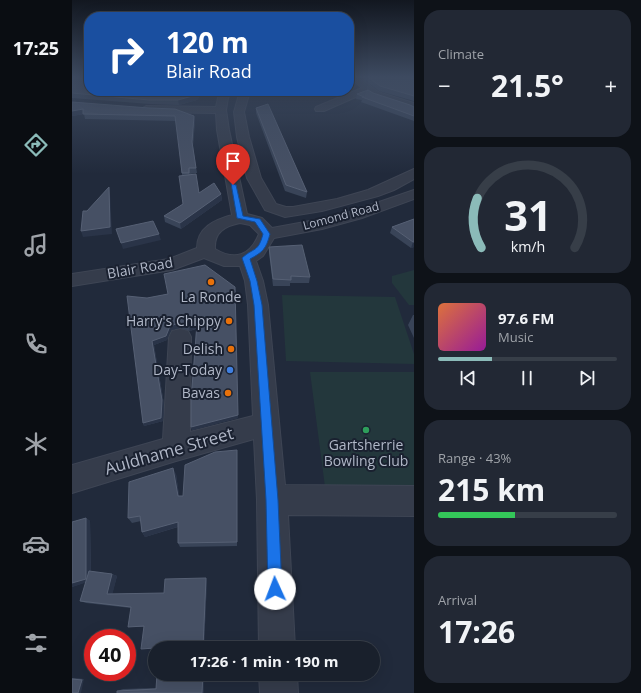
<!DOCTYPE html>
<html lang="en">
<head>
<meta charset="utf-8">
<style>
	:root { --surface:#19202c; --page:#222834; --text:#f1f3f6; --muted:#9fa3a9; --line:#373e48; --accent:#8bbbb9 }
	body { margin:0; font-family:"Open Sans",sans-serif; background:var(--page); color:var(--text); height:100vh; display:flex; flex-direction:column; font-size:15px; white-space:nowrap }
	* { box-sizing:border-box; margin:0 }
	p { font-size:13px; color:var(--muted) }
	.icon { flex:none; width:22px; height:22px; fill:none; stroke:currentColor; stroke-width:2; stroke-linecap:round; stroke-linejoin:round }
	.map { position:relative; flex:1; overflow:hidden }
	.sheet { display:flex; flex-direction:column; gap:10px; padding:10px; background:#0e1218; width:227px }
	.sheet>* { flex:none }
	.banner { position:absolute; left:12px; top:12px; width:270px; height:84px; border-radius:16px; box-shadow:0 4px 16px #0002,0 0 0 1px var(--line); background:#1a4fa0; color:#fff; overflow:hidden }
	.speed { position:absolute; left:12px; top:629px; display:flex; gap:8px; font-size:20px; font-weight:700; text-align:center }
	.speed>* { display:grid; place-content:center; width:52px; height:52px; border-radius:50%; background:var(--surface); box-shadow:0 4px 16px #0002,0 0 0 1px var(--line); line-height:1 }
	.speed .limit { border:6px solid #d22; background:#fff; color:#111 }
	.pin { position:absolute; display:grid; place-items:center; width:34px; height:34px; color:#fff; margin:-41px -17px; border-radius:50% 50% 50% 0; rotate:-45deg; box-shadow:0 0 4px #0007 }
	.pin .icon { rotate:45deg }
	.me { position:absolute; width:44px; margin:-22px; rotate:358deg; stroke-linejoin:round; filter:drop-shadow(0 0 3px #0008) }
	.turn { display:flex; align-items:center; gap:14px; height:84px; padding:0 16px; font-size:18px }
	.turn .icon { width:52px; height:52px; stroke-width:2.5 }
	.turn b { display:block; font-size:28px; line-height:34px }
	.big { font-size:30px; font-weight:700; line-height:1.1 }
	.sheet .card { flex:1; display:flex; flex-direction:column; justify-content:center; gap:6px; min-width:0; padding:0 14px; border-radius:16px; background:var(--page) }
	.sheet .dial { align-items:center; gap:0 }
	.dial svg { height:104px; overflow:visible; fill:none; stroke:var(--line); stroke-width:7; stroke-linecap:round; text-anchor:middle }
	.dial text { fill:var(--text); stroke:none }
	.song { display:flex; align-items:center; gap:12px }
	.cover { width:48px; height:48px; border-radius:6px; background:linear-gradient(135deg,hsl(20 70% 55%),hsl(300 70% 35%)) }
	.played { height:4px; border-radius:2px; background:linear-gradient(90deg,var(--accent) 30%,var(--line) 30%) }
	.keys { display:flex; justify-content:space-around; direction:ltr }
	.heat { display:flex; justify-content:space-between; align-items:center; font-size:22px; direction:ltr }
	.charge { height:6px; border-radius:3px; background:linear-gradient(90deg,#34c759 43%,var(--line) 0) }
	.trip { position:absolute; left:76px; top:641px; width:232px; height:40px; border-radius:20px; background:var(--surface); box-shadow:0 4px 16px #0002,0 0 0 1px var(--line); font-weight:700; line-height:40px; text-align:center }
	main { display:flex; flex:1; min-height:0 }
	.menu { display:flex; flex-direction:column; width:72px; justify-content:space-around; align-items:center; background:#0a0d12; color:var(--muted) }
	.menu .icon { width:28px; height:28px }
	.menu .selected { color:var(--accent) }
	.menu b { font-size:18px; color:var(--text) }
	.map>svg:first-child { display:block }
</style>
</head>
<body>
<main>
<nav class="menu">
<b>17:25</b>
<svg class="icon selected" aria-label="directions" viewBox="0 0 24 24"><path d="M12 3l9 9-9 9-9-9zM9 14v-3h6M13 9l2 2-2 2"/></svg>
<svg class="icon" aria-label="music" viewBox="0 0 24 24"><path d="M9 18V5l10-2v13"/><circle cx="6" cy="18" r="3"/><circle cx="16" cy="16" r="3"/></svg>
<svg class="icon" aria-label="phone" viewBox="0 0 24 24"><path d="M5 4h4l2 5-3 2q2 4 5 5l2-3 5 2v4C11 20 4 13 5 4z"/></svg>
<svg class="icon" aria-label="climate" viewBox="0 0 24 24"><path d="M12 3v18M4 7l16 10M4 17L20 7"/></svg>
<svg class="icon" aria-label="car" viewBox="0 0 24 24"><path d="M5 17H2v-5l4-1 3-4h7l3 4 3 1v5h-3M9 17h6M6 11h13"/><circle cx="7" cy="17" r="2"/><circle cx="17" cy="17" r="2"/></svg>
<svg class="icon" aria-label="filters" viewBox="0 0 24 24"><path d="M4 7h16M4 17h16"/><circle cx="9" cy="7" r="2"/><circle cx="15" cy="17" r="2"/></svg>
</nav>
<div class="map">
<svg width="342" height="693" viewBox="0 0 342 693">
	<rect width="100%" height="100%" fill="#212a3b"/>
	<path fill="#23373c" d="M342 270V305H337L320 283V276Z
		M210 295 323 297 342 354V364L214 361Z
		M238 372H342V489L253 487Z"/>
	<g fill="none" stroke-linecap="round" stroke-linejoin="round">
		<defs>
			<path id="minor" d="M278 77H287L306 92 342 103V109L300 96 295 92 252 111H244L243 109 244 107 290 88Z
				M150 91H160L156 98 154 110 157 130 175 214 190 218 200 228 249 219 278 212 342 190V199L290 218 250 229 202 238 191 256 184 261 191 281 196 305 213 485 342 486V516L216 515 223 648H187L185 500 182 439 104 461 0 493V465L91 439 97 337 100 331 108 329 116 331 119 337 118 432 181 416 176 305 173 281 168 266H152L132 258 100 270 0 286V274L97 259 125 248C125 228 142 220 160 215L145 130 144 113 74 112 69 109 74 106 144 107 146 98ZM168 223 178 225 187 234C178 256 163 261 143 249 142 232 153 226 168 223Z
				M168 91H178L172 112 177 137 189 178 204 204 214 207H221L265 199 296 190 342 169V179L322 190 306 196 250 211 213 217 193 210 175 178 165 137 162 112Z
				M187 674H225L226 693H188Z"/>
		</defs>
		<use href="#minor" stroke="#3e4554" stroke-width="2"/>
		<use href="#minor" fill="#353c4b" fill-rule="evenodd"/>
	</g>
	<path fill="#394458" d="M0 77 17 91H131L125 100 107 105 78 104 0 98Z
		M289 77H342V101L307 91Z
		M301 93 342 107V121L289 102 290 100 284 99 285 94Z
		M0 102 122 116 123 121 121 146 125 173 118 174V175L127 193 149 194 150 200 109 229 93 222 92 216 111 204 110 175 104 121 13 119 12 114 0 116Z
		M184 108 235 192 234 198 213 191 184 113Z
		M342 219V247L339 248 318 233 320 227Z
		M197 247 238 277 237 283H218V286H201L197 253Z
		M133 265 166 418 120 430 119 427 124 329 118 331 108 328 99 330 95 340 82 345 92 404 91 421 72 426 71 423 75 298 96 294Z
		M341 315H342V338L336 325Z
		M165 450V546L108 547 106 543V527L73 537 70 532 69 521 60 523 56 518 104 474 107 496H111Z
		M14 518 18 521 19 572 40 574 45 576 40 594 92 593 135 580 132 648H83L72 627H56L59 608 14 603 8 601 14 582 0 587V522Z
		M85 674H132V693L45 691 51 689 84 688Z
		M0 678 12 679 0 693Z"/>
	<path fill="#2a3448" d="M127 91H131L125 100 107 105 106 100Z
		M11 109 12 114 0 116V111Z
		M122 116 123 121 120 147V142Z
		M37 187 38 193 40 234 11 237 9 231Z
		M149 194 150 200 109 229 108 223Z
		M87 234 89 240 51 249 49 243Z
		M341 242H342V247L339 248Z
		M163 287 166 418 120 430 119 427Z
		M107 323 108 328 99 330 95 340 82 345 92 404 91 421 72 426 71 423 80 341 98 326Z
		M125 324V328L118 331 117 327Z
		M101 468 104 474 108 501 106 496Z
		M14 518 18 521 19 581 0 587V583Z
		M106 522 108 526 73 537 70 532Z
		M40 574 45 576 40 596 35 594Z
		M134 578 135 580 132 648H131Z
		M131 674H132V693H130Z
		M12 679 9 693H6L10 680Z"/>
	<path fill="#465064" stroke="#566074" d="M0 77H17V91H127L124 95 106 100H77L0 93Z
		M296 77H342V96L308 86Z
		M296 90 301 93 338 105 342 107V116L290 97H292L285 94Z
		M0 102 77 108 103 109 122 116 120 142 124 168H117V173H110L103 116 11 114V109L0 111Z
		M196 104 235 192 214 185 184 108Z
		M124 174 127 193 142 183 149 194 108 223 92 216 111 204 107 176Z
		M37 187 38 227 9 231 11 211H15Z
		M342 219V242H341L320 227Z
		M81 221 87 234 49 243 44 229Z
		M230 245 238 277 219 276V280L201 279 197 247Z
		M133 265 163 287 166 415 119 427V400L125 324 117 327 107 323 98 326 94 336 80 341 90 400 89 418 71 423 55 296 75 298 96 294 92 274Z
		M165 450V542L106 543V522L70 532 68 516 56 518 57 482 101 468 106 496H111L113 465 143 452Z
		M14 518V579L0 583V522Z
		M17 571 40 574 35 594 92 593 93 579 134 578 131 648H83L69 649 72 626 56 627 59 607 8 601Z
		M85 674H131L130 693H45V691L84 689Z
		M0 679 10 680 6 693H0Z"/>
	<linearGradient id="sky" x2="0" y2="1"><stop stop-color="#121720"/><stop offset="0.44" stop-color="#3d4a60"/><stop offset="1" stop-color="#3d4a60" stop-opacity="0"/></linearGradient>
	<rect width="342" height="174" fill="url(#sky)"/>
	<path fill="#1a73e8" stroke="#114b97" d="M159 183 164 185 171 216 188 219 198 234C194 249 191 252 178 259L185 281 190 305 206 500 210 589 208 594 203 596 198 594 196 589 194 500 182 305 178 281 170 258C182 247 186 253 191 234L183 222 165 218Z"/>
	<g fill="#e8710a" stroke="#1a2130" stroke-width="1.5">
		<circle cx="139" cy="282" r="4"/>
		<circle cx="157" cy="321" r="4"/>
		<circle cx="159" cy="349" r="4"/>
		<circle cx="156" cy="393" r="4"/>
	</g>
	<circle fill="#3f7fe0" stroke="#1a2130" stroke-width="1.5" cx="158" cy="370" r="4"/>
	<circle fill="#2e9e5b" stroke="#1a2130" stroke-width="1.5" cx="294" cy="430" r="4"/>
	<g text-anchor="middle" stroke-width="4" stroke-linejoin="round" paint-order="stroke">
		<g font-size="12" fill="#b0b7c7" stroke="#1a2130">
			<text transform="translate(269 216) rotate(-15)" y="4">Lomond Road</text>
		</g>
		<g font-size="14" fill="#b0b7c7" stroke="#1a2130">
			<text transform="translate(68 268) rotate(-10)" y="5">Blair Road</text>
		</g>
		<g font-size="14" fill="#b0b7c7" stroke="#1a2130" text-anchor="end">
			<text x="139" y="302" text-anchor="middle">La Ronde</text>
			<text x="149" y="326">Harry's Chippy</text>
			<text x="151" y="354">Delish</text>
			<text x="150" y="375">Day-Today</text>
			<text x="148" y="398">Bavas</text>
			<text x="294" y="450" text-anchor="middle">Gartsherrie<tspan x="294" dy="16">Bowling Club</tspan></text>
		</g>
		<g font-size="17" fill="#b0b7c7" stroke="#1a2130">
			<text transform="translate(97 451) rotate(-16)" y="6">Auldhame Street</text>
		</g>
	</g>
</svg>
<div class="speed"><div class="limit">40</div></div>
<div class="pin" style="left:161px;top:185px;background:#d93025"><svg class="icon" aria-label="arrive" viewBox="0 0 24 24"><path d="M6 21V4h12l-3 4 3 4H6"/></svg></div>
<svg class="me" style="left:203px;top:589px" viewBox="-20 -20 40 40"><circle r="19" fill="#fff"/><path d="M0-13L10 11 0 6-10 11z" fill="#1a73e8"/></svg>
<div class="trip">17:26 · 1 min · 190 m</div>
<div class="banner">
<div class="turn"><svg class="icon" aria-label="right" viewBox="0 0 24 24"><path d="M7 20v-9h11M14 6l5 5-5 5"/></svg><div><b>120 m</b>Blair Road</div></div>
</div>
</div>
<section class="sheet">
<div class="card"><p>Climate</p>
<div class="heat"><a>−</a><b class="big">21.5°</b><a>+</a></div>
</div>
<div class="card dial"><svg viewBox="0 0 100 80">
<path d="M14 69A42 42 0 1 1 86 69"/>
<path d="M14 69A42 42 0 0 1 11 31" stroke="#8bbbb9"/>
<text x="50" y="56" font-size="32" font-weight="700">31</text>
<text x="50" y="72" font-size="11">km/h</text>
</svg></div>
<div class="card">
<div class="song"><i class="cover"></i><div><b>97.6 FM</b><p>Music</p></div></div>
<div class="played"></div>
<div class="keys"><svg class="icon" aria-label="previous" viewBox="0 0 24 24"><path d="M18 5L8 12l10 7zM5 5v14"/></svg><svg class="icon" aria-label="pause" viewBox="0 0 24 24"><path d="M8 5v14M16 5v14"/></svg><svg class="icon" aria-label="next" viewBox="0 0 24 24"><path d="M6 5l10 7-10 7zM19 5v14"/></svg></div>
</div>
<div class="card"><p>Range · 43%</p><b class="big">215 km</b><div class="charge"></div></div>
<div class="card"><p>Arrival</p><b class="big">17:26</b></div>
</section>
</main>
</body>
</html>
